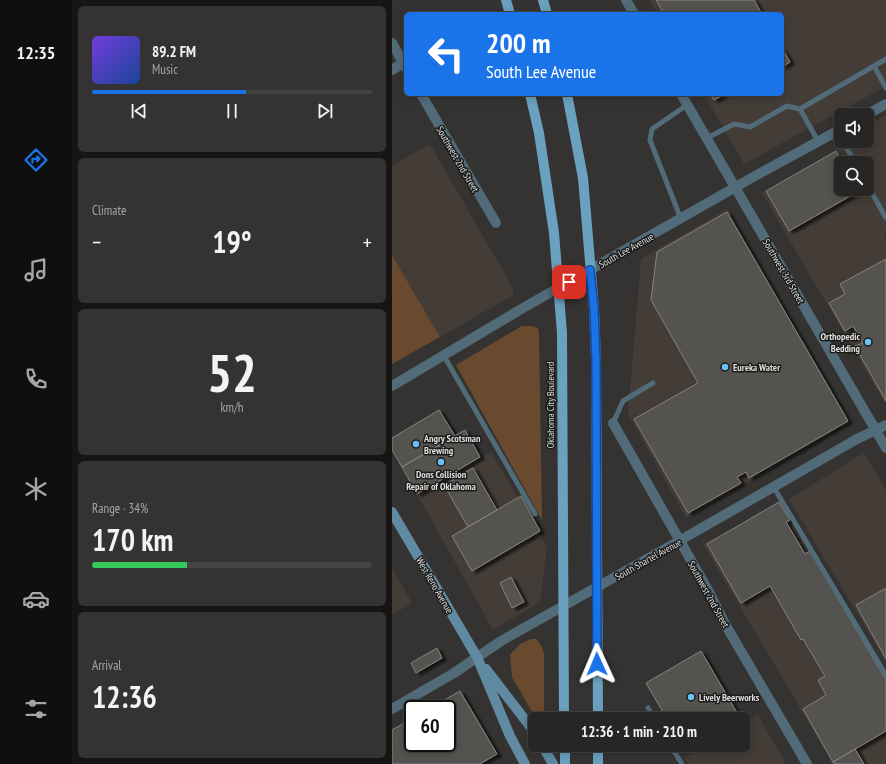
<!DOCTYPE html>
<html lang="en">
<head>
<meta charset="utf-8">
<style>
	:root { --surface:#282625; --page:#343232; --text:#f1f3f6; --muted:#a5a5a7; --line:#444342; --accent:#1a73e8 }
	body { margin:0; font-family:"PT Sans Narrow",sans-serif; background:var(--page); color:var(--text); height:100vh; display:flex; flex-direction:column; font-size:15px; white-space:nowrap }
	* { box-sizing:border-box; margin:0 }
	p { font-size:13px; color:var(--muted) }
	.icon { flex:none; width:22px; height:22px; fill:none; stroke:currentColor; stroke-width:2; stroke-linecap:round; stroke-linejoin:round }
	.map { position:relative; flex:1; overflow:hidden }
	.drawer { display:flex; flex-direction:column; gap:6px; padding:6px; background:#161514; width:320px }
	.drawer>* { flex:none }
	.top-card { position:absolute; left:12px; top:12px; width:380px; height:84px; border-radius:6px; box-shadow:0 2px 10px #0003,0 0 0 1px var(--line); background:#1a73e8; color:#fff; overflow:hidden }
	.controls { position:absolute; left:442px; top:108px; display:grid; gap:8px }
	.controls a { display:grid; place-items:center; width:40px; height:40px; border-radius:6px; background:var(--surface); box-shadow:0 2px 10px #0003,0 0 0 1px var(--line); font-size:20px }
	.speed { position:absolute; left:12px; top:700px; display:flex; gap:8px; font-size:20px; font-weight:700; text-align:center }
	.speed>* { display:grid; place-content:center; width:52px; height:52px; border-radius:50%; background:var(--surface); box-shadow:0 2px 10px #0003,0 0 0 1px var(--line); line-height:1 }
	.speed .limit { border:2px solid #111; border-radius:6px; background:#fff; color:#111 }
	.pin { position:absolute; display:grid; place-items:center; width:34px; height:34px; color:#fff; margin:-17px; border-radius:8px; box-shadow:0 2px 6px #0006 }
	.me { position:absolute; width:44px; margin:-22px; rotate:359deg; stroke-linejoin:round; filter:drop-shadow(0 0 3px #0008) }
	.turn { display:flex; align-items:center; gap:14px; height:84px; padding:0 16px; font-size:18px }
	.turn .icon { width:52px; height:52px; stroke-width:2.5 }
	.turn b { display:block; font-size:28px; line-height:34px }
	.big { font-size:30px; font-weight:800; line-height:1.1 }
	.drawer .card { flex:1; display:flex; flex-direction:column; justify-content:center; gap:6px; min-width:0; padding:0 14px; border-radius:6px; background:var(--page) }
	.drawer .dial { align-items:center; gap:0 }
	.dial b { font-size:52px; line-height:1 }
	.song { display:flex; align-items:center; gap:12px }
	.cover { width:48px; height:48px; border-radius:6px; background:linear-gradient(135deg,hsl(260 70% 55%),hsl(220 70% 35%)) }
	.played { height:4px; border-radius:2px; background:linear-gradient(90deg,var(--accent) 55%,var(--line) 55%) }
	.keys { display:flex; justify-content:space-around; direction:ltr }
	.heat { display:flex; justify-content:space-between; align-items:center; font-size:22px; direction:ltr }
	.charge { height:6px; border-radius:3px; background:linear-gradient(90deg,#34c759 34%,var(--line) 0) }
	.trip { position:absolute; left:136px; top:712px; width:222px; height:40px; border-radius:6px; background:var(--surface); box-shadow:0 2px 10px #0003,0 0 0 1px var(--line); font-weight:800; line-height:40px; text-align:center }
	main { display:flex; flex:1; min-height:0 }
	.dock { display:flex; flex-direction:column; width:72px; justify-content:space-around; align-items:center; background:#100f0f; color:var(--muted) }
	.dock .icon { width:28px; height:28px }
	.dock .current { color:var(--accent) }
	.dock b { font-size:18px; color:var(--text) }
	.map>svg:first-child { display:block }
</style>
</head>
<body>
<main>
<nav class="dock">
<b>12:35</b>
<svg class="icon current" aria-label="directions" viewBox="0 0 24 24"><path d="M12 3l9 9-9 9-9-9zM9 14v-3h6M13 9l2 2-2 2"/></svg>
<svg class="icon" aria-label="music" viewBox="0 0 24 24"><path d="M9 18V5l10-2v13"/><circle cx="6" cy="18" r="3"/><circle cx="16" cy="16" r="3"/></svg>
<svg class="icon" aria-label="phone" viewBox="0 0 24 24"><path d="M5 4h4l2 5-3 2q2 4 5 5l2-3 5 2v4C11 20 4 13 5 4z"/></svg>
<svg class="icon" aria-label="climate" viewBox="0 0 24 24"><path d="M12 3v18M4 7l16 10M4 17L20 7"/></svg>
<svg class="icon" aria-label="car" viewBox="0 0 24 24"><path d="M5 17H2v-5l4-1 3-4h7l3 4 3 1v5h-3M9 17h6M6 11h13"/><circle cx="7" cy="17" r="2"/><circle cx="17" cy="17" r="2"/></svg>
<svg class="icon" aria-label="filters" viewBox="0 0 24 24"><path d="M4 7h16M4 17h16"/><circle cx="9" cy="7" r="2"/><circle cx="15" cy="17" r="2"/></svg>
</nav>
<section class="drawer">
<div class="card">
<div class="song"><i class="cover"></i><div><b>89.2 FM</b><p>Music</p></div></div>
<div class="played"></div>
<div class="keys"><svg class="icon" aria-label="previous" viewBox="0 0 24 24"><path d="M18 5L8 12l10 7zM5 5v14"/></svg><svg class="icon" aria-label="pause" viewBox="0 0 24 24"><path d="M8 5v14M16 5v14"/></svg><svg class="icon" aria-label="next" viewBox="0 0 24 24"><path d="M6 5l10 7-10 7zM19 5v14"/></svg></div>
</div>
<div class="card"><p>Climate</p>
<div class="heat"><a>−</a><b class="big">19°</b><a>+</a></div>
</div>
<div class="card dial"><b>52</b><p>km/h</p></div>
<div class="card"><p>Range · 34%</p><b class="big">170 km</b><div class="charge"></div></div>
<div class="card"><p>Arrival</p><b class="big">12:36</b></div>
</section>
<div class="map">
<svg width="494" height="764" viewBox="0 0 494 764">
	<defs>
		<filter id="shadow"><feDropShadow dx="4.5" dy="2.5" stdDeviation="1" flood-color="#0009"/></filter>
	</defs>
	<rect width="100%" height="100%" fill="#353331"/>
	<path fill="#433c37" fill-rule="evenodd" d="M258 0H494V86L352 164 312 94H390V14H266Z
		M494 115V234L492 235 494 240V405L370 193 444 151 454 141H475V126ZM449 163H475V189H449Z
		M38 144 122 290 121 295 48 337 0 255V166Z
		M335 209 458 423 294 518 236 414 249 259Z
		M99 452 155 547 148 602 101 630 25 494Z
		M472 453 494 490V661L397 499Z
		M389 503 494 683V764H441L311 544Z
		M0 568 20 603 0 615Z
		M366 715 394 764H296L292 758 315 745H351V723Z"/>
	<path fill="#6a4a2e" d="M0 255 48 337 0 364Z
		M130 326H139L146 328 147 335 150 520 64 365Z
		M139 639H144L149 645 152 654V719H144L120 677 118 655 128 644Z"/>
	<path fill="#545250" stroke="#858381" filter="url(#shadow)" d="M264 0H362L370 14H272Z
		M390 48 398 62 390 67Z
		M318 94H333L322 100Z
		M444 151 451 163H449V189H466L467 191 397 231 374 191Z
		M335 212 456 421 357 478 354 472 345 477 349 483 296 513 242 419 306 383 259 300 265 252Z
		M494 259V401L463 346 471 343 461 326 453 331 437 303 453 294 448 284Z
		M47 410 63 436 10 467 0 450V438Z
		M73 430 88 457 25 494 10 467Z
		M81 468 105 510 76 527 52 485Z
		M129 496 148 531 80 571 60 536Z
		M387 502 398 520 394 522 413 554 418 551 494 680V731L441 762 411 709 434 695 426 680 433 676 411 639 409 640 378 586 349 603 315 544Z
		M119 577 132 602 120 608 108 583Z
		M494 588V659L464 605Z
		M45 648 50 658 24 673 19 663Z
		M309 651 344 711 330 719H275L254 683Z
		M68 691 105 754 88 764H0V730L21 718V743H55V709H37Z
		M463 749 472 764H442L441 762Z"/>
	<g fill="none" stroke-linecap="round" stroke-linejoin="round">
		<path stroke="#516b79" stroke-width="5" d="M482 66 494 88
			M408 109 494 59
			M315 138 342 124 358 127 395 106 408 109 426 141
			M451 141 463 163
			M475 184 494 218
			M289 219 258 140 260 129 295 105
			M52 356 143 514
			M221 423 231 401 261 383
			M381 486 494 675
			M256 708 263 719
			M278 745 290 764"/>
		<path stroke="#516b79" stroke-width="10" d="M0 70 11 63
			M474 115 494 104
			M0 386 131 308 363 176 449 129
			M221 423 317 592 333 624 415 764"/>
		<path stroke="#516b79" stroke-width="10" d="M234 0 242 14
			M0 43 14 68
			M29 94 104 223
			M289 94 494 448
			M0 709 62 673 109 641 287 541 465 439 494 425"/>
		<path stroke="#5f8aa1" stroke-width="10" d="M0 512 85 657 118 736 133 764
			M94 669 137 725 143 734
			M150 745 161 764"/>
		<path stroke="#6aa1bf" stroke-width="10" d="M114 0 118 14
			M151 0 155 14
			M138 94 147 133 162 233 170 333 172 719
			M175 94 191 178 202 309 204 360 206 719
			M173 745V764
			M206 745V764"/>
	</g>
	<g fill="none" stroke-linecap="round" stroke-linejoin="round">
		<defs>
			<path id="route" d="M177 282 198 270 202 309 204 360 205 664"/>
		</defs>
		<use href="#route" stroke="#114b97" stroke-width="10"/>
		<use href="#route" stroke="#1a73e8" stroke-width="7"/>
	</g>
	<g fill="#69c3f1" stroke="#1b1b1a" stroke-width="1.5">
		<circle cx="476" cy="342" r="4"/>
		<circle cx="333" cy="367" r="4"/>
		<circle cx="24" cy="444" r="4"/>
		<circle cx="49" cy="462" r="4"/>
		<circle cx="299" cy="697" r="4"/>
	</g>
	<g text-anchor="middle" stroke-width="3" stroke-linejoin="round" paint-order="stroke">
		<g font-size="10" fill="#dfdedd" stroke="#1b1b1a">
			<text transform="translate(66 159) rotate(60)" y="4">Southwest 2nd Street</text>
			<text transform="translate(234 250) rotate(-29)" y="4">South Lee Avenue</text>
			<text transform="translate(392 271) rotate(60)" y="4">Southwest 3rd Street</text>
			<text transform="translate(158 405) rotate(-90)" y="4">Oklahoma City Boulevard</text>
			<text transform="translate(256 559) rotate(-29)" y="4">South Shartel Avenue</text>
			<text transform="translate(43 585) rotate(60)" y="4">West Reno Avenue</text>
			<text transform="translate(317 594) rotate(61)" y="4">Southwest 2nd Street</text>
		</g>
		<g font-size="10" font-weight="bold" fill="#dfdedd" stroke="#1b1b1a" text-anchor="start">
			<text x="468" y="340" text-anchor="end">Orthopedic<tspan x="468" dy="12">Bedding</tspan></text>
			<text x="341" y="371">Eureka Water</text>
			<text x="32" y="442">Angry Scotsman<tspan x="32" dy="12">Brewing</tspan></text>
			<text x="49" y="478" text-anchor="middle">Dons Collision<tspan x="49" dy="12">Repair of Oklahoma</tspan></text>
			<text x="307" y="701">Lively Beerworks</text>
		</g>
	</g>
</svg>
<div class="controls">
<a><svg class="icon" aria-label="sound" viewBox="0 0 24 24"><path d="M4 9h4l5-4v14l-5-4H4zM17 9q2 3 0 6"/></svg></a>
<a><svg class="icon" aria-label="search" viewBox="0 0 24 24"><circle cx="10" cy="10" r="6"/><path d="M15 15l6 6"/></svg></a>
</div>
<div class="speed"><div class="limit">60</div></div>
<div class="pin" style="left:177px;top:282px;background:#d93025"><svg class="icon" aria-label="arrive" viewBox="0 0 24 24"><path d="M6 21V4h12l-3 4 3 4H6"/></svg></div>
<svg class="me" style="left:205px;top:664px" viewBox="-20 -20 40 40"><path d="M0-17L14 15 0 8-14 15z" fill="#1a73e8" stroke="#fff" stroke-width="4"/></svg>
<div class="trip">12:36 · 1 min · 210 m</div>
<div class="top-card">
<div class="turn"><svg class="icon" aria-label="left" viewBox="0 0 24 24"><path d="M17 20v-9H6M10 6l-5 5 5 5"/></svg><div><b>200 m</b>South Lee Avenue</div></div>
</div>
</div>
</main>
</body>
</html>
